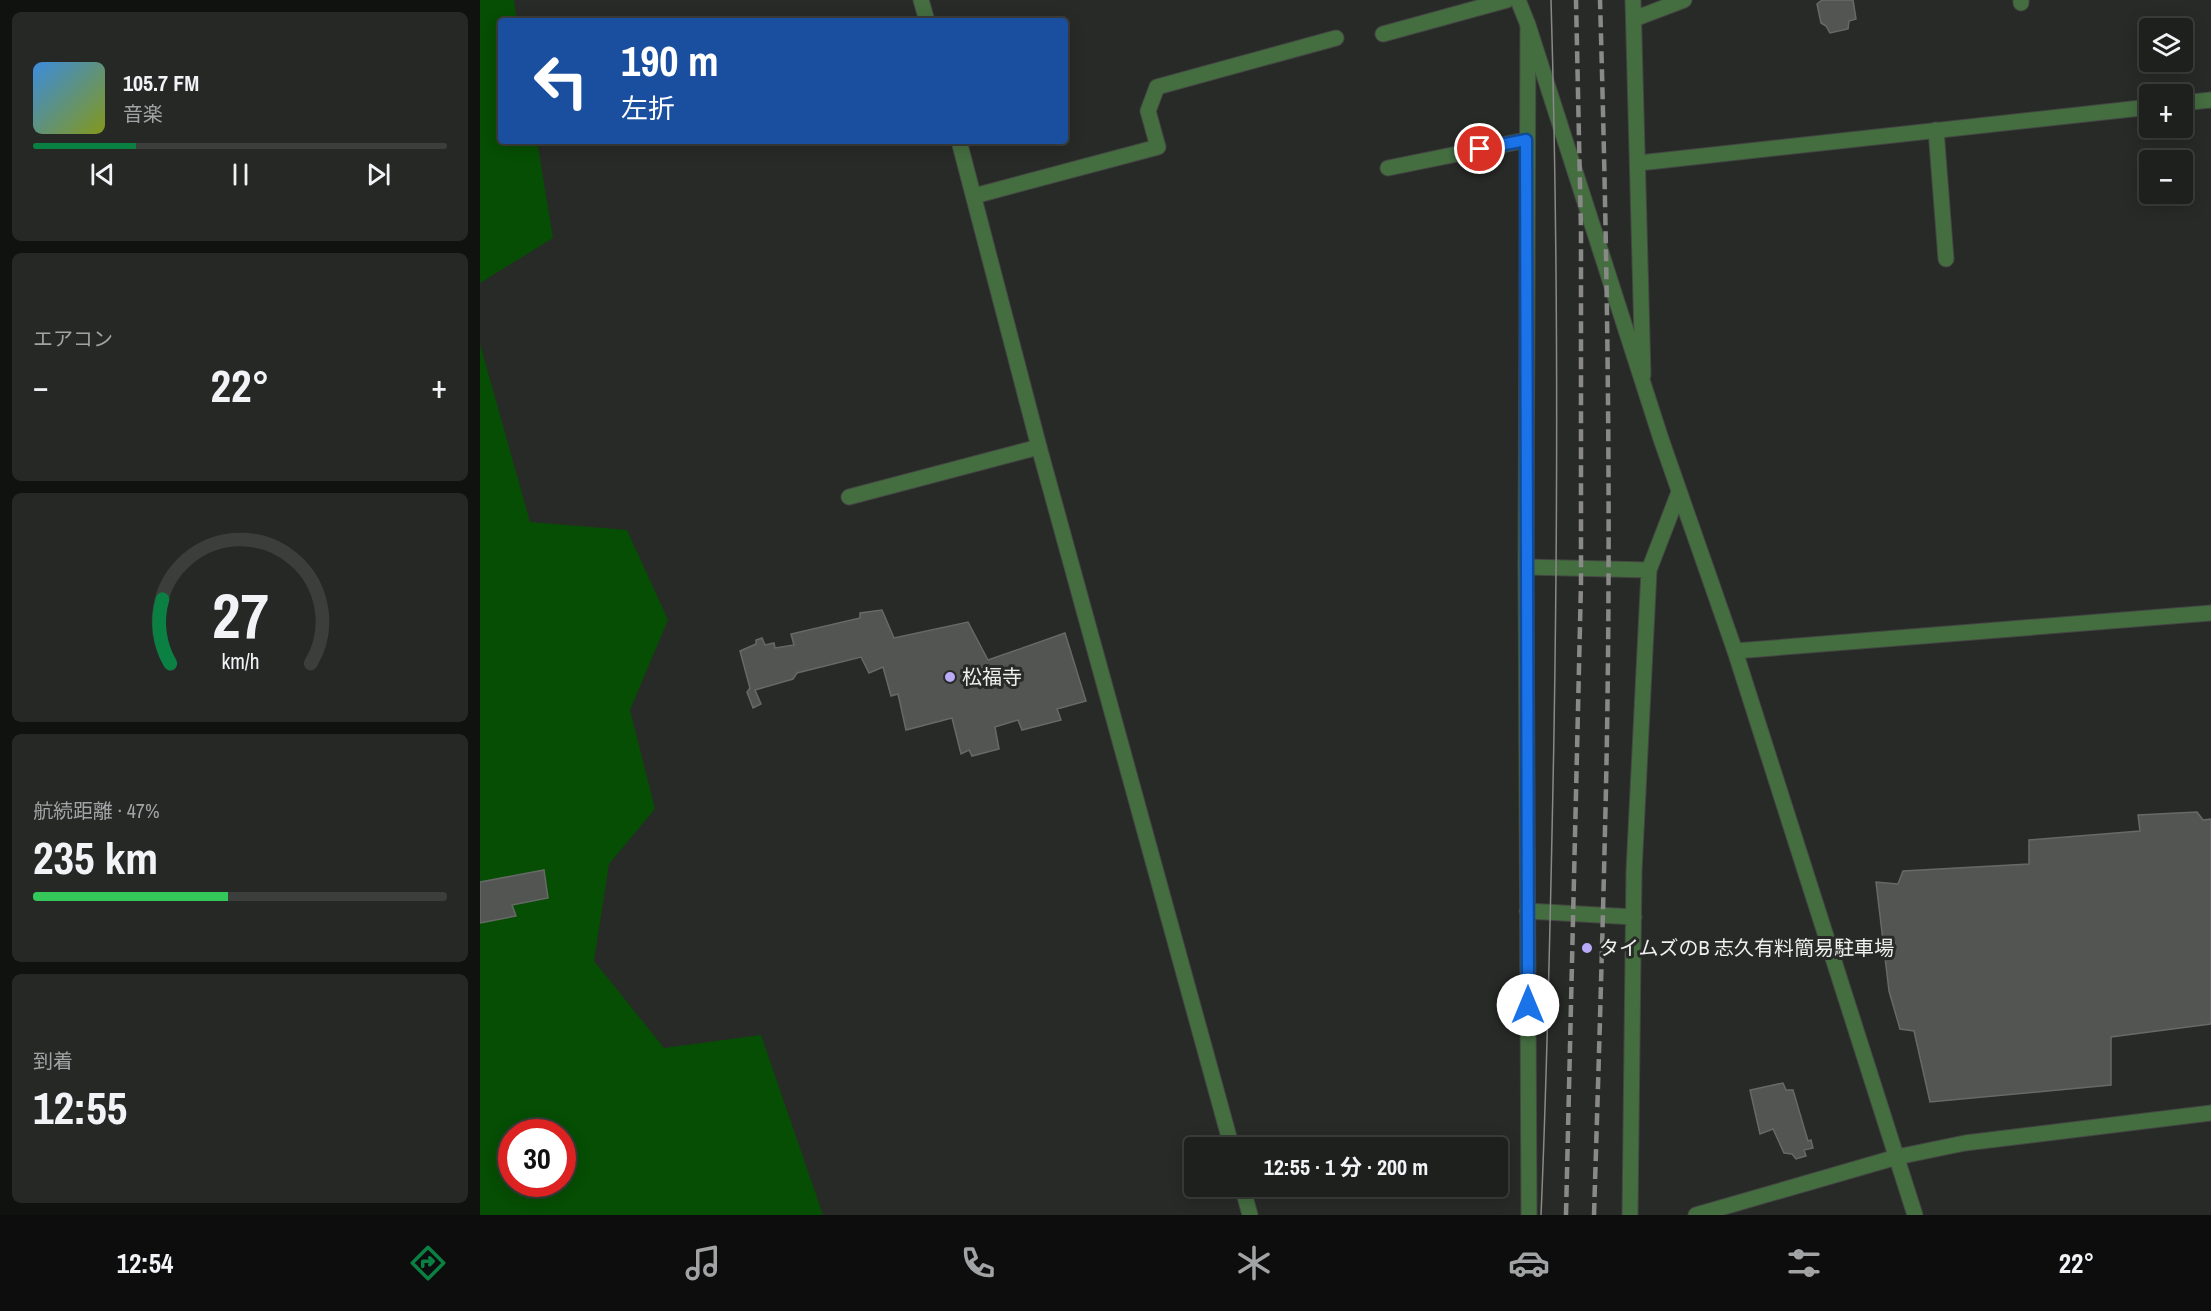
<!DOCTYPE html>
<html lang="ja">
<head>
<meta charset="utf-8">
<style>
	:root { --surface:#1e201d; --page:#262826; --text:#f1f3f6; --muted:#a1a3a4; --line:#3c3e3b; --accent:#0b8043 }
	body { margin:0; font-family:"Archivo Narrow","Noto Sans JP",sans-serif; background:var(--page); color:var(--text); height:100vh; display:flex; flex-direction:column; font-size:22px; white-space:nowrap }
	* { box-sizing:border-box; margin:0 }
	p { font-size:20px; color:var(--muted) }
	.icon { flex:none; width:33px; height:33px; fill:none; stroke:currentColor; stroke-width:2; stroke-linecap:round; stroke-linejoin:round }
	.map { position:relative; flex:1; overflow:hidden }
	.panel { display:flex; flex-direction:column; gap:12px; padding:12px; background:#101210; width:480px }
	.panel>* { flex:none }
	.hud { position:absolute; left:18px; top:18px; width:570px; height:126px; border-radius:6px; box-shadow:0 3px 15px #0003,0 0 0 2px var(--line); background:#1a4fa0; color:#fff; overflow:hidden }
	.controls { position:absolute; left:1659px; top:18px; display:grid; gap:12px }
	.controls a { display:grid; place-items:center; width:54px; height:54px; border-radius:6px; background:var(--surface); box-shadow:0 3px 15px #0003,0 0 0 2px var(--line); font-size:30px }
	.speed { position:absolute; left:18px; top:1119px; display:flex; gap:12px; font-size:30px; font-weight:700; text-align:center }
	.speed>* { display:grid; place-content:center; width:78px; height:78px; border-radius:50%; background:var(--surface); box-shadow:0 3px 15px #0003,0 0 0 2px var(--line); line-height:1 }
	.speed .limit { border:9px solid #d22; background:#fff; color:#111 }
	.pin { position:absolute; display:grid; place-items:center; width:51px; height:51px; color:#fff; margin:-26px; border:3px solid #fff; border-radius:50%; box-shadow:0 2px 6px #0007 }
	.me { position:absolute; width:66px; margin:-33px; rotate:0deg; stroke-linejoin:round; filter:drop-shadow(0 0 4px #0008) }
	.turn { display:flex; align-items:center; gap:21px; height:126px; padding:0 24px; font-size:27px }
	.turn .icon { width:78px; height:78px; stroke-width:2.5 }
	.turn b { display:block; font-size:42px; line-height:51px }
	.big { font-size:45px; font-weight:700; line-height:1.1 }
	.panel .tile { flex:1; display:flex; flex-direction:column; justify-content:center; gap:9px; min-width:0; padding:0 21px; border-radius:9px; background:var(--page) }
	.panel .dial { align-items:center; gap:0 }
	.dial svg { height:156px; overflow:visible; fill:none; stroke:var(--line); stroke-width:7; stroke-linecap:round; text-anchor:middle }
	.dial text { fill:var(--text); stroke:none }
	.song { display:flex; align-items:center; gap:18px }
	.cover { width:72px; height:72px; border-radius:9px; background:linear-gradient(135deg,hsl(210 70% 55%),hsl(70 70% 35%)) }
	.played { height:6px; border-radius:3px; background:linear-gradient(90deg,var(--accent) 25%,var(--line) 25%) }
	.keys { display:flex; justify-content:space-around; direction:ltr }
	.heat { display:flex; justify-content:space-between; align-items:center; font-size:33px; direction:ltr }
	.charge { height:9px; border-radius:4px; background:linear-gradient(90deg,#34c759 47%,var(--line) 0) }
	.trip { position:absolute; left:704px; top:1137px; width:324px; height:60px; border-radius:6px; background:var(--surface); box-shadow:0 3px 15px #0003,0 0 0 2px var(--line); font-weight:700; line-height:60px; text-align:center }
	.tab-bar { display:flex; height:96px; justify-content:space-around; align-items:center; background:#0c0d0c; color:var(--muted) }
	.tab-bar .icon { width:42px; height:42px }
	.tab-bar .on { color:var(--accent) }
	.tab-bar b { font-size:27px; color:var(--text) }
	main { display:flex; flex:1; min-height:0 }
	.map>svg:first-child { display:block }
</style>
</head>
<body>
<main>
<section class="panel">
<div class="tile">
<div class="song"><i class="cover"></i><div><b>105.7 FM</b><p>音楽</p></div></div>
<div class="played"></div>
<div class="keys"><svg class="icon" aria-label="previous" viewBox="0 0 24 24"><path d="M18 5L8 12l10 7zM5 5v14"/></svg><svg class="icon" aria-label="pause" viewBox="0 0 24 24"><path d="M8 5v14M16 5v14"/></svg><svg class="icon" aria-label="next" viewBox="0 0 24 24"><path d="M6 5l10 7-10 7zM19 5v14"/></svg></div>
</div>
<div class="tile"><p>エアコン</p>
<div class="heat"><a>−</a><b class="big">22°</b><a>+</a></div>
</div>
<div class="tile dial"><svg viewBox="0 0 100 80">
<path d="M14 69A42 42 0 1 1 86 69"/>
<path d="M14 69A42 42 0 0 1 10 36" stroke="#0b8043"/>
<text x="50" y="56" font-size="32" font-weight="700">27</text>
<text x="50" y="72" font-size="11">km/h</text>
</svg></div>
<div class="tile"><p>航続距離 · 47%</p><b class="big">235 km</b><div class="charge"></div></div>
<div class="tile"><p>到着</p><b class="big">12:55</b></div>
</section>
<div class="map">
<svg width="1731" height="1215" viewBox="0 0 1731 1215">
	<rect width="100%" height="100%" fill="#282a27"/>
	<path fill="#064e04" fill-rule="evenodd" d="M0 0H34L37 21H21V141H57L73 238 0 283Z
		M0 344 50 522 147 530 188 620 150 710 175 809 129 864 114 961 184 1048 281 1035 343 1215H0ZM32 1132H82V1184H32Z"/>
	<path fill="#535553" stroke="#676966" stroke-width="1.5" d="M1342 0H1373L1376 19 1369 21 1368 29 1350 33 1346 26 1341 23 1337 4Z
		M402 610 414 638 488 622 508 660 585 633 606 701 577 709 581 720 542 730 538 720 515 727 519 749 492 756 489 750 481 754 472 718 426 730 418 694 411 696 403 667 389 673 381 657 317 673 313 679 275 690 281 704 273 708 267 692 270 688 260 651 276 644V640L282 638 285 645 294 643 295 648 314 645 311 634 380 618V613Z
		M1717 812 1723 820 1731 819V1024L1631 1037V1085L1450 1102 1434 1031 1420 1029 1409 991 1396 882 1418 884 1423 871 1549 864V840L1660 831 1658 815Z
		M64 870 68 898 32 905 36 916 0 923V882Z
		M1303 1083 1306 1090H1313L1328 1141 1331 1140 1333 1148 1324 1150 1326 1156 1316 1159 1312 1154 1304 1153 1293 1129 1280 1134 1270 1090Z"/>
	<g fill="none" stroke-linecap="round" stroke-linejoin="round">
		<defs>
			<path id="service" d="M1541 0V3
				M903 34 1027 0
				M1456 130 1466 259
				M908 168 1046 140
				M369 497 559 447"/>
			<path id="minor" d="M441 0 447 21
				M1153 0 1163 375
				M1154 19 1204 0
				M1048 27 1046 567 1049 1215
				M1702 103 1731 100
				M479 141 559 447 752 1148
				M1159 163 1670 107
				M494 196 678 147 668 111 677 87 856 38
				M1046 567 1169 570
				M1255 651 1731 613
				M1047 911 1154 917
				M762 1186 770 1215
				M1150 1215 1154 871 1169 570 1199 492"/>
			<path id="tertiary" d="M1038 0 1048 25 1181 439 1255 651 1435 1215
				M1216 1215 1417 1157 1485 1143 1731 1113"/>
		</defs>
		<use href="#service" stroke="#444643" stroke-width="17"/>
		<use href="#minor" stroke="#444643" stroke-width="17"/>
		<use href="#tertiary" stroke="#444643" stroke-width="17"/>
		<use href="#service" stroke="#446d40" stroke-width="15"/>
		<use href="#minor" stroke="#446d40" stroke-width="15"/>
		<use href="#tertiary" stroke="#446d40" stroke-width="15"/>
		<path stroke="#898a88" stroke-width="1.5" d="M1061 1215C1068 1054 1071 893 1074 733 1078 488 1078 244 1071 0"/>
		<path stroke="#898a88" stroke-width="4.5" stroke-dasharray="12 6" stroke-linecap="butt" d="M1086 1215 1101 583V231L1096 0
			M1114 1215C1118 1087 1122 959 1125 830 1132 554 1128 277 1120 0"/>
	</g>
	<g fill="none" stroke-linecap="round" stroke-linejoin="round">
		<defs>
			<path id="route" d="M1000 149 1046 140 1048 1005"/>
		</defs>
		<use href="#route" stroke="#114b97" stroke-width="15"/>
		<use href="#route" stroke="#1a73e8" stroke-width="10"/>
	</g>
	<g fill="#b9abf7" stroke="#282a27" stroke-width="2">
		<circle cx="470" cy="677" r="6"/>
		<circle cx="1107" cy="948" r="6"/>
	</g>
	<g text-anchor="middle" stroke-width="6" stroke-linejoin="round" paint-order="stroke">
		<g font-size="20" fill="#eeefee" stroke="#282a27" text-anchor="start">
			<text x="482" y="684">松福寺</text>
			<text x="1119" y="955">タイムズのB 志久有料簡易駐車場</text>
		</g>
	</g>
</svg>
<div class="controls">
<a><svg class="icon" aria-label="layers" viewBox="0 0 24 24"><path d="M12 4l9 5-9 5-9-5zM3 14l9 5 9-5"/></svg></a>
<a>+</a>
<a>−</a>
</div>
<div class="speed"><div class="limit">30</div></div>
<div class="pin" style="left:1000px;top:149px;background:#d93025"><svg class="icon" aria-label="arrive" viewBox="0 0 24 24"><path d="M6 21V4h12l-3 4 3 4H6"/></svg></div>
<svg class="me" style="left:1048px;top:1005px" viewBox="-20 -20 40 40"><circle r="19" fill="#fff"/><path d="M0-13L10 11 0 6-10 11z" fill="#1a73e8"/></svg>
<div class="trip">12:55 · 1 分 · 200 m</div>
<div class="hud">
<div class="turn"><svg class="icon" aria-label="left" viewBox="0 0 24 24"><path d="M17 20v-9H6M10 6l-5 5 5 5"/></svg><div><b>190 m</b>左折</div></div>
</div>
</div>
</main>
<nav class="tab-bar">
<b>12:54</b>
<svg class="icon on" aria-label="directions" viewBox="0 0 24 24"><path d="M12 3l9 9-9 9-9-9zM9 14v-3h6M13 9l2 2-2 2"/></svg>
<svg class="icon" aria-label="music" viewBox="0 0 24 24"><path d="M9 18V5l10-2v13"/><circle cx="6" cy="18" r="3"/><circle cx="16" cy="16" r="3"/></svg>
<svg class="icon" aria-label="phone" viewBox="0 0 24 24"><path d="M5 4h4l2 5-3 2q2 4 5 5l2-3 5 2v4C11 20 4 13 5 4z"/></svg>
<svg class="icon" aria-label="climate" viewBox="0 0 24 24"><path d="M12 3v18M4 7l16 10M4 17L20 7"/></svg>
<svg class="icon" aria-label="car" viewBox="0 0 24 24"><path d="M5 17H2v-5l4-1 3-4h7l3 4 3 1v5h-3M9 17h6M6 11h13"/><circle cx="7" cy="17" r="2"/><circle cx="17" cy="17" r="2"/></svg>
<svg class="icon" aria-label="filters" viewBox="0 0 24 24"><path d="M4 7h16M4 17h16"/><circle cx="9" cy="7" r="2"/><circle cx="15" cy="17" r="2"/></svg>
<b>22°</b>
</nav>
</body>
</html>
